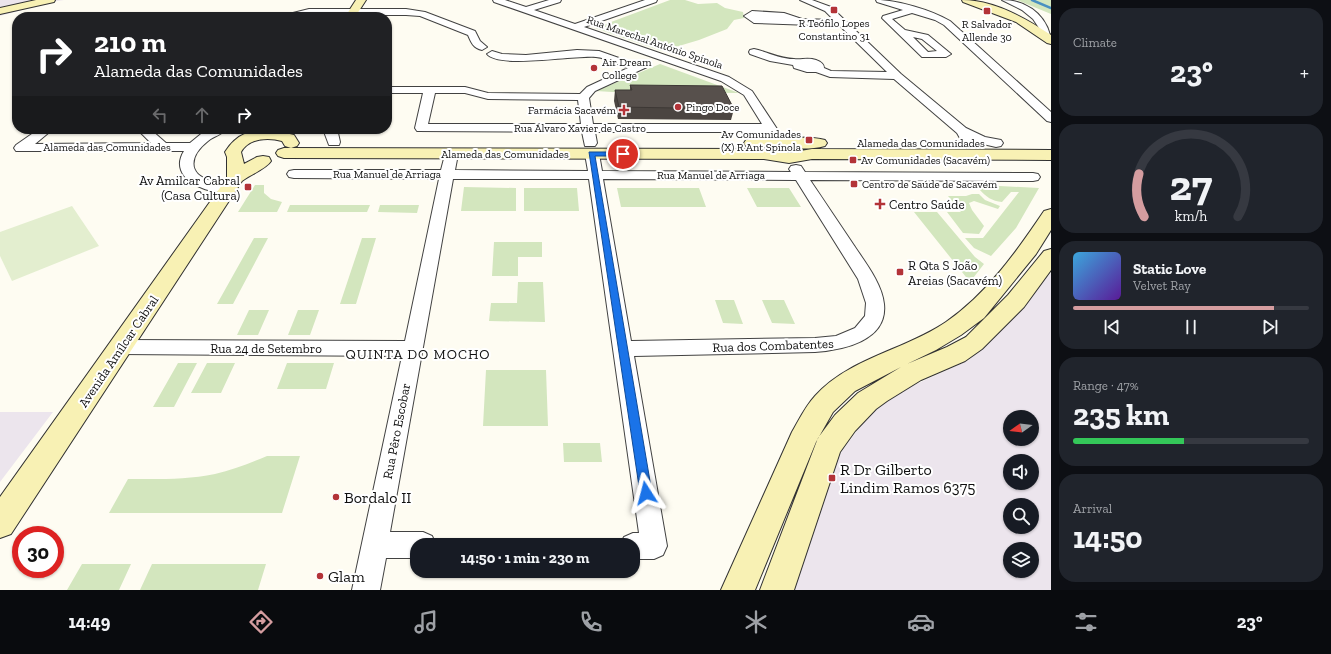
<!DOCTYPE html>
<html lang="en">
<head>
<meta charset="utf-8">
<style>
	:root { --surface:#171b24; --page:#20242c; --text:#f1f3f6; --muted:#9ea1a6; --line:#363941; --accent:#d59da0 }
	body { margin:0; font-family:"Zilla Slab",serif; background:var(--page); color:var(--text); height:100vh; display:flex; flex-direction:column; font-size:15px; white-space:nowrap }
	* { box-sizing:border-box; margin:0 }
	p { font-size:13px; color:var(--muted) }
	.icon { flex:none; width:22px; height:22px; fill:none; stroke:currentColor; stroke-width:2; stroke-linecap:round; stroke-linejoin:round }
	.map { position:relative; flex:1; overflow:hidden }
	.sheet { display:flex; flex-direction:column; gap:8px; padding:8px; background:#0d0f14; width:280px }
	.sheet>* { flex:none }
	.top-card { position:absolute; left:12px; top:12px; width:380px; height:122px; border-radius:16px; box-shadow:0 1px 3px #0004; background:#202124; color:#fff; overflow:hidden }
	.needle { width:26px; rotate:256deg }
	.tools { position:absolute; left:1003px; top:410px; display:grid; gap:8px }
	.tools a { display:grid; place-items:center; width:36px; height:36px; border-radius:50%; background:var(--surface); box-shadow:0 1px 3px #0004; font-size:20px }
	.speed { position:absolute; left:12px; top:526px; display:flex; gap:8px; font-size:20px; font-weight:700; text-align:center }
	.speed>* { display:grid; place-content:center; width:52px; height:52px; border-radius:50%; background:var(--surface); box-shadow:0 1px 3px #0004; line-height:1 }
	.speed .limit { border:6px solid #d22; background:#fff; color:#111 }
	.pin { position:absolute; display:grid; place-items:center; width:34px; height:34px; color:#fff; margin:-17px; border:2px solid #fff; border-radius:50%; box-shadow:0 1px 4px #0007 }
	.me { position:absolute; width:44px; margin:-22px; rotate:351deg; stroke-linejoin:round; filter:drop-shadow(0 0 3px #0008) }
	.turn { display:flex; align-items:center; gap:14px; height:84px; padding:0 16px; font-size:18px }
	.turn .icon { width:52px; height:52px; stroke-width:2.5 }
	.turn b { display:block; font-size:28px; line-height:34px }
	.lanes { display:flex; align-items:center; height:38px; padding:0 16px; background:#0003; justify-content:center; gap:20px; direction:ltr }
	.lanes .off { opacity:.35 }
	.big { font-size:30px; font-weight:700; line-height:1.1 }
	.sheet .card { flex:1; display:flex; flex-direction:column; justify-content:center; gap:6px; min-width:0; padding:0 14px; border-radius:16px; background:var(--page) }
	.sheet .dial { align-items:center; gap:0 }
	.dial svg { height:104px; overflow:visible; fill:none; stroke:var(--line); stroke-width:7; stroke-linecap:round; text-anchor:middle }
	.dial text { fill:var(--text); stroke:none }
	.song { display:flex; align-items:center; gap:12px }
	.cover { width:48px; height:48px; border-radius:6px; background:linear-gradient(135deg,hsl(200 70% 55%),hsl(270 70% 35%)) }
	.played { height:4px; border-radius:2px; background:linear-gradient(90deg,var(--accent) 85%,var(--line) 85%) }
	.keys { display:flex; justify-content:space-around; direction:ltr }
	.heat { display:flex; justify-content:space-between; align-items:center; font-size:22px; direction:ltr }
	.charge { height:6px; border-radius:3px; background:linear-gradient(90deg,#34c759 47%,var(--line) 0) }
	.trip { position:absolute; left:410px; top:538px; width:230px; height:40px; border-radius:16px; background:var(--surface); box-shadow:0 1px 3px #0004; font-weight:700; line-height:40px; text-align:center }
	.dock { display:flex; height:64px; justify-content:space-around; align-items:center; background:#090b0e; color:var(--muted) }
	.dock .icon { width:28px; height:28px }
	.dock .current { color:var(--accent) }
	.dock b { font-size:18px; color:var(--text) }
	main { display:flex; flex:1; min-height:0 }
	.map>svg:first-child { display:block }
</style>
</head>
<body>
<main>
<div class="map">
<svg width="1051" height="590" viewBox="0 0 1051 590">
	<rect width="100%" height="100%" fill="#fefcf2"/>
	<path fill="#ece5ed" fill-rule="evenodd" d="M0 0H64L51 2 0 16Z
		M1051 273V590H785L831 466 879 401 969 360ZM1010 417H1032V439H1010ZM1010 461H1032V483H1010ZM1010 505H1032V527H1010ZM1010 549H1032V571H1010Z
		M0 412H53L0 482Z"/>
	<path fill="#d3e6be" d="M670 0H685L698 4 717 3 725 8 743 12 744 18 734 20 727 29 699 40 662 51 595 28Z
		M1017 0H1051V14Z
		M660 64 739 93 612 92 596 91Z
		M255 185H264V193L271 199 282 202 277 212H238Z
		M981 185 1039 188 1016 228 991 256 974 248 965 238H983L1019 192H1011L1002 202C992 201 986 197 979 189Z
		M464 187 516 188V211H461Z
		M524 188H577L579 211H524Z
		M617 188H699L706 207H621Z
		M747 188H789L801 207H757Z
		M972 194H979L985 200 1000 206 998 209 974 201 969 203 972 210 984 226 979 234 963 233 947 212H961L948 196H966Z
		M290 205H370L367 212H287Z
		M380 205H419L417 213 378 212Z
		M914 212H937L975 257 984 264 970 282Z
		M254 238H268L233 304H217Z
		M362 238H376L356 304H340Z
		M494 242H542V257H518V276H492Z
		M518 282H543L545 322 489 321 491 303H517Z
		M715 300H734L743 324 723 323Z
		M762 300H784L795 324 772 323Z
		M249 310H269L258 335H237Z
		M298 310H319L310 335H288Z
		M178 363H197L174 407H153Z
		M207 363H235L221 393H191Z
		M287 363H334L326 389H277Z
		M486 370H546L548 426H483Z
		M563 443H600L602 462H564Z
		M267 456H300L282 513H109L128 479C157 479 186 480 215 474 233 470 250 463 267 456Z
		M82 564H131L119 590H67Z
		M152 564H266L258 590H140Z"/>
	<path fill="#e3eecf" d="M72 206 99 246 12 281 0 256V232Z"/>
	<g fill="none" stroke-linecap="round" stroke-linejoin="round">
		<path stroke="#4990c1" stroke-width="2.5" d="M1032 0 1051 8"/>
		<defs>
			<path id="street" d="M493 0H505L526 7 549 0H561L560 2 534 10 575 24 645 0H657L656 2 584 27 729 77 752 91 781 135 780 138H770L767 132H595L597 143 595 146H585L582 132 417 131 415 128 423 93H387V87H465L488 93 580 94 587 87 628 68C618 64 606 58 596 57 574 55 499 69 487 54L492 51 502 54 526 55 577 50 599 51 636 64 643 62 647 63 648 65 647 67 595 91 589 98 593 124H762L744 95 721 81 494 2ZM435 93H465L488 99 578 100 581 124H428Z
				M800 0H812L831 7 901 74 966 128 985 137 1001 140 1003 143 1001 146 996 147 974 142 969 146H959L957 143 961 140 957 133 894 79 830 77 816 72H807L794 68 793 65 770 61 750 54 749 52 750 50 754 49C768 52 780 59 794 59 802 60 808 57 816 60 821 62 824 64 824 68L831 71 887 72 840 26 754 23 744 16 752 11 784 13 802 19 834 20 825 11Z
				M876 0C898 0 931 10 950 21L1051 112V122L1047 121 944 25 935 20 912 13 892 19 905 30 928 35 951 54 946 57H922L882 18 883 16 903 10 877 2ZM913 37 922 39 937 51 928 52Z
				M1002 0C1024 0 1044 12 1050 35L1048 37H1042L1039 28 1033 19 1022 10Z
				M309 9H406L425 12 475 31 480 41 487 47 482 50C473 48 471 42 468 35L420 16 406 15H309L299 17H284L285 15Z
				M39 129H53L35 144 151 143 137 129H150L166 143H190L201 134 210 129H226C222 135 214 136 208 141 190 155 186 174 212 181 219 183 227 183 234 185L236 188 234 191C212 197 166 180 184 151H16L14 148 16 145Z
				M323 129H335L338 133 340 142 339 145H329Z
				M451 150 456 151 458 154 455 170 588 171 585 154 587 151H597L599 154 602 171 791 172 789 169 791 166 796 165 801 166 805 172 1033 173 1038 174 1040 177 1038 180 1033 181 810 180C825 202 839 223 853 244 864 261 882 283 884 304 888 341 843 350 815 352L634 356 667 546 663 555 654 559H633V545H620L624 537 633 533H639L589 179H453L390 532H423L432 536 436 545H417V558H386L380 590H352L402 356 120 354 113 352 110 347 113 342 120 340 405 341 439 179 294 178 289 177 287 174 289 171 294 170H441L446 151ZM603 179 796 180 858 279 866 303 865 316 855 328 836 336 815 338 631 341Z"/>
			<path id="secondary" d="M36 0H55L54 2 0 14V8Z
				M356 0H366L355 17H345Z
				M962 0C994 0 1025 18 1051 35V44L1047 43 1016 22 963 2Z
				M273 130 294 135 299 143 297 146 291 148 285 146 282 141C268 137 249 138 241 152L244 164 257 157 263 156 269 157 271 161C267 168 250 175 242 181L11 534 0 538V497L227 178V157L225 152C237 133 252 129 273 130Z
				M778 136C793 139 810 136 825 140L827 143 825 146C814 149 801 149 790 148 786 147 782 146 778 146 767 146 757 149 746 146L744 143 746 140C757 137 767 138 778 136Z
				M284 148 764 149 789 153 812 149 1051 150V160L812 159 789 163 764 159 284 158 278 156 276 153 278 150Z
				M1051 209V230L1036 254 984 318 961 335 936 350 907 364 947 347 966 337 1008 295 1044 251 1051 249V270L1024 307 982 349 965 361 921 380 887 401 876 409 855 431 840 452 794 590H760L818 438 835 415 858 393 901 367 855 391 833 412 816 442 755 590H721L792 432C799 420 805 407 815 396 849 358 905 350 946 322 987 294 1017 251 1044 211Z"/>
		</defs>
		<use href="#street" stroke="#424242" stroke-width="2"/>
		<use href="#secondary" stroke="#313131" stroke-width="2"/>
		<use href="#street" fill="#fff" fill-rule="evenodd"/>
		<use href="#secondary" fill="#f8f1b4" fill-rule="evenodd"/>
	</g>
	<path fill="#4b4541" d="M630 85 734 109 731 120 618 119 614 101 615 90H630Z"/>
	<path fill="#57504c" stroke="#3d3835" d="M630 85 722 86 734 109 619 107 615 90H632Z"/>
	<path fill="#1a73e8" stroke="#114b97" d="M589 152H623L627 154 623 156H595L652 493 650 497 646 499 642 497 640 493Z"/>
	<g fill="#b33338" stroke="#fff" stroke-width="1.5">
		<rect x="830" y="6" width="8" height="8" rx="2"/>
		<rect x="983" y="7" width="8" height="8" rx="2"/>
		<circle cx="594" cy="68" r="4"/>
		<circle cx="678" cy="107" r="4"/>
		<path d="M622 104h4v4h4v4h-4v4h-4v-4h-4v-4h4z"/>
		<rect x="805" y="136" width="8" height="8" rx="2"/>
		<rect x="849" y="156" width="8" height="8" rx="2"/>
		<rect x="850" y="180" width="8" height="8" rx="2"/>
		<rect x="244" y="183" width="8" height="8" rx="2"/>
		<path d="M878 198h4v4h4v4h-4v4h-4v-4h-4v-4h4z"/>
		<rect x="896" y="268" width="8" height="8" rx="2"/>
		<rect x="828" y="474" width="8" height="8" rx="2"/>
		<circle cx="336" cy="497" r="4"/>
		<circle cx="320" cy="576" r="4"/>
	</g>
	<g text-anchor="middle" stroke-width="4" stroke-linejoin="round" paint-order="stroke">
		<g font-size="11" fill="#0f0f0f" stroke="#fff" text-anchor="start">
			<text x="834" y="27" text-anchor="middle">R Teófilo Lopes<tspan x="834" dy="13">Constantino 31</tspan></text>
			<text x="987" y="28" text-anchor="middle">R Salvador<tspan x="987" dy="13">Allende 30</tspan></text>
			<text x="602" y="66">Air Dream<tspan x="602" dy="13">College</tspan></text>
			<text x="686" y="111">Pingo Doce</text>
			<text x="616" y="114" text-anchor="end">Farmácia Sacavém</text>
			<text x="801" y="138" text-anchor="end">Av Comunidades<tspan x="801" dy="13">(X) R Ant Spínola</tspan></text>
			<text x="861" y="164">Av Comunidades (Sacavém)</text>
			<text x="862" y="188">Centro de Saúde de Sacavém</text>
		</g>
		<g font-size="11" fill="#0f0f0f" stroke="#fff">
			<text transform="translate(655 42) rotate(19)" y="4">Rua Marechal António Spínola</text>
			<text x="580" y="132">Rua Álvaro Xavier de Castro</text>
			<text x="921" y="147">Alameda das Comunidades</text>
			<text x="107" y="151">Alameda das Comunidades</text>
			<text x="505" y="158">Alameda das Comunidades</text>
			<text x="387" y="178">Rua Manuel de Arriaga</text>
			<text x="711" y="179">Rua Manuel de Arriaga</text>
		</g>
		<g font-size="13" fill="#0f0f0f" stroke="#fff" text-anchor="start">
			<text x="240" y="185" text-anchor="end">Av Amilcar Cabral<tspan x="240" dy="15">(Casa Cultura)</tspan></text>
			<text x="889" y="209">Centro Saúde</text>
			<text x="908" y="270">R Qta S João<tspan x="908" dy="15">Areias (Sacavém)</tspan></text>
		</g>
		<g font-size="13" fill="#0f0f0f" stroke="#fff">
			<text transform="translate(773 345) rotate(-2)" y="5">Rua dos Combatentes</text>
			<text x="266" y="353">Rua 24 de Setembro</text>
			<text transform="translate(118 351) rotate(-56)" y="5">Avenida Amílcar Cabral</text>
			<text transform="translate(396 431) rotate(-79)" y="5">Rua Pêro Escobar</text>
		</g>
		<g font-size="14" letter-spacing="1" fill="#0f0f0f" stroke="#fff">
			<text x="418" y="359">QUINTA DO MOCHO</text>
		</g>
		<g font-size="16" fill="#0f0f0f" stroke="#fff" text-anchor="start">
			<text x="840" y="475">R Dr Gilberto<tspan x="840" dy="18">Lindim Ramos 6375</tspan></text>
			<text x="344" y="503">Bordalo II</text>
			<text x="328" y="582">Glam</text>
		</g>
	</g>
</svg>
<div class="tools">
<a><svg class="needle" viewBox="-14 -14 28 28"><path d="M0-13l5 13h-10z" fill="#e53935"/><path d="M0 13l5-13h-10z" fill="#9ea1a6"/></svg></a>
<a><svg class="icon" aria-label="sound" viewBox="0 0 24 24"><path d="M4 9h4l5-4v14l-5-4H4zM17 9q2 3 0 6"/></svg></a>
<a><svg class="icon" aria-label="search" viewBox="0 0 24 24"><circle cx="10" cy="10" r="6"/><path d="M15 15l6 6"/></svg></a>
<a><svg class="icon" aria-label="layers" viewBox="0 0 24 24"><path d="M12 4l9 5-9 5-9-5zM3 14l9 5 9-5"/></svg></a>
</div>
<div class="speed"><div class="limit">30</div></div>
<div class="pin" style="left:623px;top:154px;background:#d93025"><svg class="icon" aria-label="arrive" viewBox="0 0 24 24"><path d="M6 21V4h12l-3 4 3 4H6"/></svg></div>
<svg class="me" style="left:646px;top:493px" viewBox="-20 -20 40 40"><path d="M0-17L14 15 0 8-14 15z" fill="#1a73e8" stroke="#fff" stroke-width="4"/></svg>
<div class="trip">14:50 · 1 min · 230 m</div>
<div class="top-card">
<div class="turn"><svg class="icon" aria-label="right" viewBox="0 0 24 24"><path d="M7 20v-9h11M14 6l5 5-5 5"/></svg><div><b>210 m</b>Alameda das Comunidades</div></div>
<div class="lanes"><svg class="icon off" aria-label="left" viewBox="0 0 24 24"><path d="M17 20v-9H6M10 6l-5 5 5 5"/></svg><svg class="icon off" aria-label="ahead" viewBox="0 0 24 24"><path d="M12 20V5M6 11l6-6 6 6"/></svg><svg class="icon" aria-label="right" viewBox="0 0 24 24"><path d="M7 20v-9h11M14 6l5 5-5 5"/></svg></div>
</div>
</div>
<section class="sheet">
<div class="card"><p>Climate</p>
<div class="heat"><a>−</a><b class="big">23°</b><a>+</a></div>
</div>
<div class="card dial"><svg viewBox="0 0 100 80">
<path d="M14 69A42 42 0 1 1 86 69"/>
<path d="M14 69A42 42 0 0 1 10 36" stroke="#d59da0"/>
<text x="50" y="56" font-size="32" font-weight="700">27</text>
<text x="50" y="72" font-size="11">km/h</text>
</svg></div>
<div class="card">
<div class="song"><i class="cover"></i><div><b>Static Love</b><p>Velvet Ray</p></div></div>
<div class="played"></div>
<div class="keys"><svg class="icon" aria-label="previous" viewBox="0 0 24 24"><path d="M18 5L8 12l10 7zM5 5v14"/></svg><svg class="icon" aria-label="pause" viewBox="0 0 24 24"><path d="M8 5v14M16 5v14"/></svg><svg class="icon" aria-label="next" viewBox="0 0 24 24"><path d="M6 5l10 7-10 7zM19 5v14"/></svg></div>
</div>
<div class="card"><p>Range · 47%</p><b class="big">235 km</b><div class="charge"></div></div>
<div class="card"><p>Arrival</p><b class="big">14:50</b></div>
</section>
</main>
<nav class="dock">
<b>14:49</b>
<svg class="icon current" aria-label="directions" viewBox="0 0 24 24"><path d="M12 3l9 9-9 9-9-9zM9 14v-3h6M13 9l2 2-2 2"/></svg>
<svg class="icon" aria-label="music" viewBox="0 0 24 24"><path d="M9 18V5l10-2v13"/><circle cx="6" cy="18" r="3"/><circle cx="16" cy="16" r="3"/></svg>
<svg class="icon" aria-label="phone" viewBox="0 0 24 24"><path d="M5 4h4l2 5-3 2q2 4 5 5l2-3 5 2v4C11 20 4 13 5 4z"/></svg>
<svg class="icon" aria-label="climate" viewBox="0 0 24 24"><path d="M12 3v18M4 7l16 10M4 17L20 7"/></svg>
<svg class="icon" aria-label="car" viewBox="0 0 24 24"><path d="M5 17H2v-5l4-1 3-4h7l3 4 3 1v5h-3M9 17h6M6 11h13"/><circle cx="7" cy="17" r="2"/><circle cx="17" cy="17" r="2"/></svg>
<svg class="icon" aria-label="filters" viewBox="0 0 24 24"><path d="M4 7h16M4 17h16"/><circle cx="9" cy="7" r="2"/><circle cx="15" cy="17" r="2"/></svg>
<b>23°</b>
</nav>
</body>
</html>
